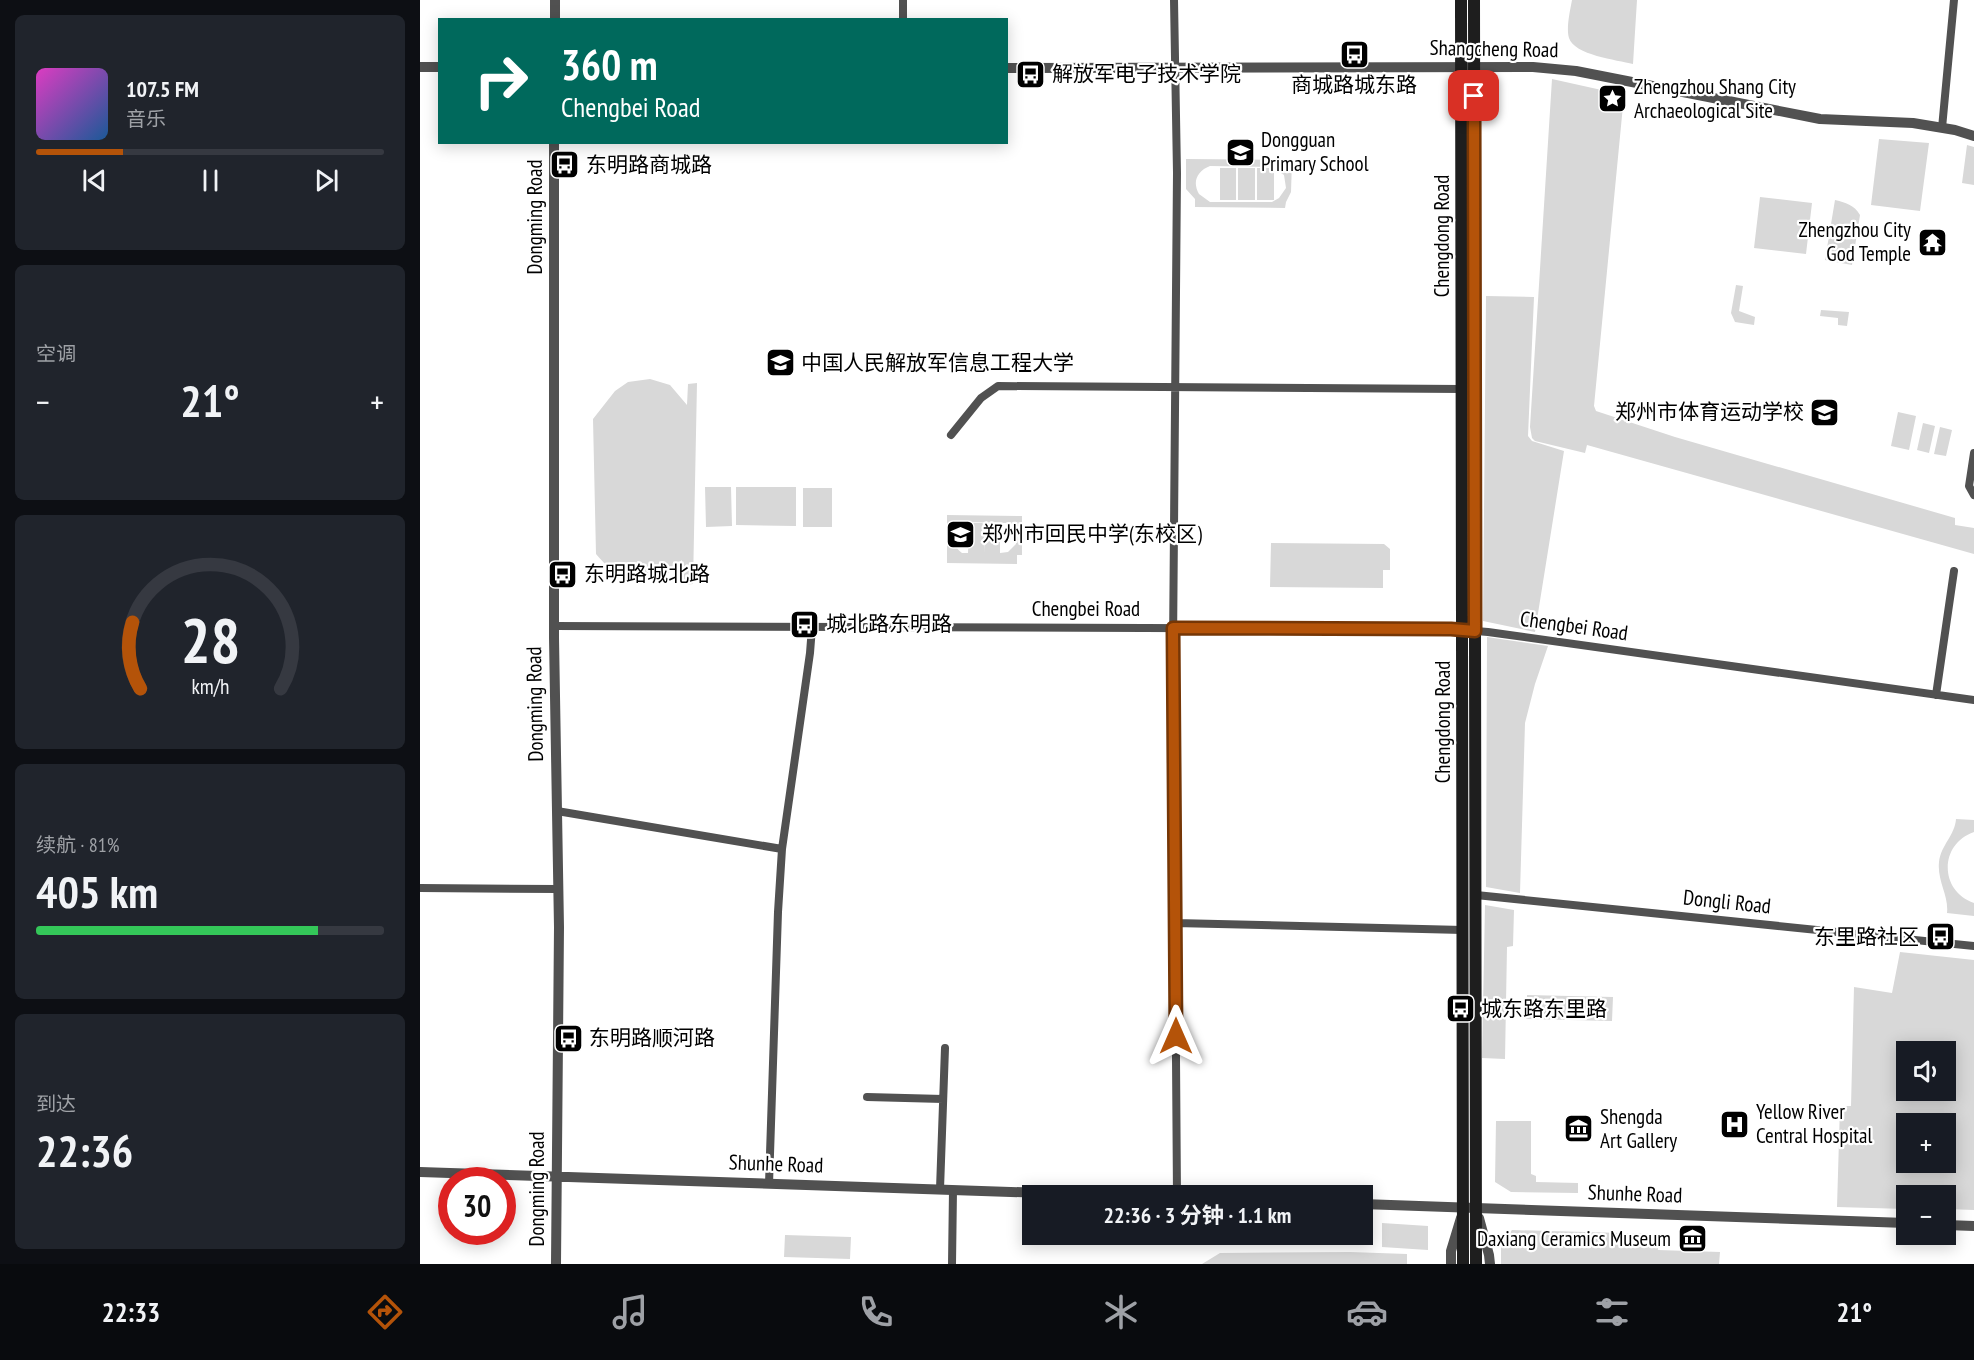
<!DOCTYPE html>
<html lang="zh">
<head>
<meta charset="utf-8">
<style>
	:root { --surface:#171b24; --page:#20242c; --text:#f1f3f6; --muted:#9ea1a6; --line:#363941; --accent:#b45309 }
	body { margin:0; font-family:"PT Sans Narrow","Noto Sans SC",sans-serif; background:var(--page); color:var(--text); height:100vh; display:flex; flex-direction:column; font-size:22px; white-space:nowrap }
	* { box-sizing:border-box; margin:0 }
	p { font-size:20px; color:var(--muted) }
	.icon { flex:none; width:33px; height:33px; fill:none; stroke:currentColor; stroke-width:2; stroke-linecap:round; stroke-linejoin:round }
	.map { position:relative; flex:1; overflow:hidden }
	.panel { display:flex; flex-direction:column; gap:15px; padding:15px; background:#0d0f14; width:420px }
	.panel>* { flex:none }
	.guide { position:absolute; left:18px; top:18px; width:570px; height:126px; border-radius:0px; box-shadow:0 3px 15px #0003; background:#00695c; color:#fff; overflow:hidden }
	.controls { position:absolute; left:1476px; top:1041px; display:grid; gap:12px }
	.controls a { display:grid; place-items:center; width:60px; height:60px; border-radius:0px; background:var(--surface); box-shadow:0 3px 15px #0003; font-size:30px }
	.speed { position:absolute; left:18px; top:1167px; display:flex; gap:12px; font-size:30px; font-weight:700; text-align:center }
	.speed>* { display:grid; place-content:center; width:78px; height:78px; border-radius:50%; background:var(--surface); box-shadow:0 3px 15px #0003; line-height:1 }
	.speed .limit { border:9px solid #d22; background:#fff; color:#111 }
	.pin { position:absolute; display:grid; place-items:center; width:51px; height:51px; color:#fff; margin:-26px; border-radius:12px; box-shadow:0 3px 9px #0006 }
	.me { position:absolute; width:66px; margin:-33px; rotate:0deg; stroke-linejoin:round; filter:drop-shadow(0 0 4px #0008) }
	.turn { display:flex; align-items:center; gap:21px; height:126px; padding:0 24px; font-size:27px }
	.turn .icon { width:78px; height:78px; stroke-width:2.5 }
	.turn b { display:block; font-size:42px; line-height:51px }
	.big { font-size:45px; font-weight:700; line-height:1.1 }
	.panel .widget { flex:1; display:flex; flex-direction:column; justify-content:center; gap:9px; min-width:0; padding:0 21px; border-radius:9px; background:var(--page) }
	.panel .dial { align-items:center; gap:0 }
	.dial svg { height:156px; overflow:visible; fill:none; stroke:var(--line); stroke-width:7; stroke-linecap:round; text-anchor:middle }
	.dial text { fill:var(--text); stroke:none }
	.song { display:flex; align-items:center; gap:18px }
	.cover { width:72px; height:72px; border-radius:9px; background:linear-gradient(135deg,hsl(310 70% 55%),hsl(210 70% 35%)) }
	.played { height:6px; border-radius:3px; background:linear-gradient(90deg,var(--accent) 25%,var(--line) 25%) }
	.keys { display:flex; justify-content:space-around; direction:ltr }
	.heat { display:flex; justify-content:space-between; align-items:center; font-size:33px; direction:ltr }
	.charge { height:9px; border-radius:4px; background:linear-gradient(90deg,#34c759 81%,var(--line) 0) }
	.trip { position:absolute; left:602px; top:1185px; width:351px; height:60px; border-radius:0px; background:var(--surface); box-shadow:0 3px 15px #0003; font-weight:700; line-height:60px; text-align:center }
	.dock { display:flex; height:96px; justify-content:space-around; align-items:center; background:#090b0e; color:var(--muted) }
	.dock .icon { width:42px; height:42px }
	.dock .on { color:var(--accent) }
	.dock b { font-size:27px; color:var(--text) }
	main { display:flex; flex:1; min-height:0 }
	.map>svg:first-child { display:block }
</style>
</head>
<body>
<main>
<section class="panel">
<div class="widget">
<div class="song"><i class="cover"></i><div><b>107.5 FM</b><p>音乐</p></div></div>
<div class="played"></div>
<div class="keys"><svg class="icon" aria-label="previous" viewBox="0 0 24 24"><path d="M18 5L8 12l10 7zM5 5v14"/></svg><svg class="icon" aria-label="pause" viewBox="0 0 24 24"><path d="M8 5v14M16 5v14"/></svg><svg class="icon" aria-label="next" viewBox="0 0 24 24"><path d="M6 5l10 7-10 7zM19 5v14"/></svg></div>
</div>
<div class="widget"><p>空调</p>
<div class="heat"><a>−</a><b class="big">21°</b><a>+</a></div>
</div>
<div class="widget dial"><svg viewBox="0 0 100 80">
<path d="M14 69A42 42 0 1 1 86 69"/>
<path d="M14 69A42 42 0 0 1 10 35" stroke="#b45309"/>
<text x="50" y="56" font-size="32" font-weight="700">28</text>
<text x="50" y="72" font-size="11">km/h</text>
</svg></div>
<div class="widget"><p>续航 · 81%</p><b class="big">405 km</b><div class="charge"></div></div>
<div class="widget"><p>到达</p><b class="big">22:36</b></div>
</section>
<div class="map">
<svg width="1554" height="1264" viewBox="0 0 1554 1264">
	<rect width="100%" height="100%" fill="#fff"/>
	<path fill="#d8d8d8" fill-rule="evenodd" d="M1152 0H1217L1213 64C1197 60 1154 55 1149 38 1146 28 1150 11 1152 0Z
		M1132 79 1204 95 1174 406 1176 411 1255 437 1535 518V525L1554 528V554L1167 445 1165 453 1115 441 1112 438 1110 427Z
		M1459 139 1509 143 1500 211 1451 205Z
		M1547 145 1554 147V185L1542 183Z
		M766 159 872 160 871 192 866 202 865 208 775 207V199L766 189ZM790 166 852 167 864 175 866 188 859 198 852 202H790L779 194C772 182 777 171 790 166Z
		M800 168H816V200H800Z
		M818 168H835V200H818Z
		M837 168H854V200H837Z
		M1340 197 1392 203 1386 254 1334 248Z
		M1415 200C1427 203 1434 205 1440 215L1432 265 1405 260Z
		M1316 285 1323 286 1319 311 1335 317 1334 325 1315 322 1311 313Z
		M1066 296 1114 297 1108 436 1112 441 1144 451 1115 632 1063 621Z
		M1401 310 1429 312 1427 326 1418 325V318L1400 316Z
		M230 379 250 385 267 405 268 384 277 383 273 584 261 585 262 560 243 578C207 580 200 582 176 554L173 419 195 391 208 382Z
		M1478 412 1496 416 1489 450 1471 446Z
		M1503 423 1515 426 1509 453 1497 450Z
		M1520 427 1532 430 1526 456 1514 454Z
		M285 487H311L312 526 286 527Z
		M316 487H376V526L316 525Z
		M383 488H412V527H383Z
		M527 515 602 516V555H597V564L527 563ZM543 522 588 523 596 532V544L588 552 580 553V523H565L564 553V523H549L548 553H542C530 544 530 530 543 522Z
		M851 543 964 544 970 549V570H963V588L850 587Z
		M1067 637 1128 646 1115 684 1105 723 1100 893 1066 887Z
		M1536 819 1554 820V832C1519 844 1519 891 1554 903V916L1527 913C1529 896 1517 881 1519 862 1521 845 1535 835 1536 819Z
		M1065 905 1094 910 1093 946 1087 947 1085 1059 1062 1058Z
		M1480 952 1554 960V1210L1526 1209V1196H1486V1209L1417 1207 1420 1106H1431L1434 987 1472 993ZM1486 1052H1526V1090H1486ZM1486 1124H1526V1162H1486Z
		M1107 995 1193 997 1192 1021 1106 1019Z
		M1076 1121H1111V1174L1116 1176V1182L1158 1183V1193L1091 1192 1075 1182Z
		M962 1223 1008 1226V1250L962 1247Z
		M1092 1230 1237 1234 1238 1250 1300 1252 1299 1264H1081V1243Z
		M365 1235 431 1237 430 1259 364 1257Z
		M930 1252 987 1254V1264H782L800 1253Z"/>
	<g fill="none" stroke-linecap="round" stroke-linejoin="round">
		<path stroke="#515151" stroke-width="8" d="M754 0 757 173 753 647 757 1196
			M483 20V0
			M1522 128 1534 0
			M531 435 561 398 578 386 1042 389
			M1554 453 1549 486 1554 495
			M134 626 1031 629 1068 632 1554 700
			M1516 695 1534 571
			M137 811 362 849
			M0 888 138 889
			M1056 895 1554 946
			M755 923 1043 930
			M447 1097 523 1099
			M349 1184 358 912 362 849 390 653 392 627
			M520 1189 525 1048
			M532 1264 533 1190"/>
		<path stroke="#515151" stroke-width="10" d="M135 20V0
			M0 67H20
			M586 68 1113 67 1156 71 1400 119 1493 123 1535 130 1554 136
			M134 142V638L139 927 136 1264
			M0 1172 711 1196
			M942 1204 1486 1223
			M1059 1218 1069 1255 1070 1264
			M1526 1225 1554 1226
			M1031 1264V1251L1041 1218"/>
		<path stroke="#1e1e1e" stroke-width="12" d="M1041 0 1043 1264
			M1054 0 1056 1264"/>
	</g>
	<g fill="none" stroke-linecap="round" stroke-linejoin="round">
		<defs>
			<path id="route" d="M756 1036 753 628 1031 629 1055 631 1054 96"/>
		</defs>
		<use href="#route" stroke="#753606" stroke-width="15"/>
		<use href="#route" stroke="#b45309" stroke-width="10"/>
	</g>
	<defs>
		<symbol id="bus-square" viewBox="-11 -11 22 22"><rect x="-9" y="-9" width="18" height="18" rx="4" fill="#000" stroke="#fff"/><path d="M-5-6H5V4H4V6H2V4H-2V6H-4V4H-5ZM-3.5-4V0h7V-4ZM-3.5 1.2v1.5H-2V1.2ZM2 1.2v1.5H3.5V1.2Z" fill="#fff"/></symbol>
		<symbol id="sight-square" viewBox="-11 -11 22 22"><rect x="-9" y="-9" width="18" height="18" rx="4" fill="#000" stroke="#fff"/><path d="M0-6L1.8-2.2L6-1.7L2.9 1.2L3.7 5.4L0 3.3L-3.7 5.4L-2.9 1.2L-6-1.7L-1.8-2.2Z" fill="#fff"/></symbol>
		<symbol id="school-square" viewBox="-11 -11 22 22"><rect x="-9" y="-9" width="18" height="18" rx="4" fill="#000" stroke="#fff"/><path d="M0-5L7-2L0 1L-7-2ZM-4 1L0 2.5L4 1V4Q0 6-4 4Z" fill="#fff"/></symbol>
		<symbol id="temple-square" viewBox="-11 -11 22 22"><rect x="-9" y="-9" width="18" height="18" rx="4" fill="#000" stroke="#fff"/><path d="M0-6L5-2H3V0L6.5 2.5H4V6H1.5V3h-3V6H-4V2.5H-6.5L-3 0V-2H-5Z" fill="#fff"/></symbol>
		<symbol id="university-square" viewBox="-11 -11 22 22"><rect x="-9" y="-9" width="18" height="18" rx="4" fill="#000" stroke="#fff"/><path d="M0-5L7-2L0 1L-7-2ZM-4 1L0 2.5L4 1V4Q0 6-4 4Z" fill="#fff"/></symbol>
		<symbol id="hospital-square" viewBox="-11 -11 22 22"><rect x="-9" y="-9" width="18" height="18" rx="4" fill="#000" stroke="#fff"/><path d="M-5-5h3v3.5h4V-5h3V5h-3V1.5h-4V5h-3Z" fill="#fff"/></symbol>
		<symbol id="museum-square" viewBox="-11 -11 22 22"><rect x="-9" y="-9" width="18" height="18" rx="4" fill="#000" stroke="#fff"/><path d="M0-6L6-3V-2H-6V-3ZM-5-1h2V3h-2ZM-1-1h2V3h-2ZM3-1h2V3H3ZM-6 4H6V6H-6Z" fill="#fff"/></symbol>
	</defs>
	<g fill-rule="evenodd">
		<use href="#bus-square" x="918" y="38" width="33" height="33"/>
		<use href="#bus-square" x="594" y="58" width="33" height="33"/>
		<use href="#sight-square" x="1176" y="82" width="33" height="33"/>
		<use href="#school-square" x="804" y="136" width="33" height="33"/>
		<use href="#bus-square" x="128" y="148" width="33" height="33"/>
		<use href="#temple-square" x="1496" y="226" width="33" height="33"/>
		<use href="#university-square" x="344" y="346" width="33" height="33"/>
		<use href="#school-square" x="1388" y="396" width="33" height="33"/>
		<use href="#school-square" x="524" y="518" width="33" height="33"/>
		<use href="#bus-square" x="126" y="558" width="33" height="33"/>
		<use href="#bus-square" x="368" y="608" width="33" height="33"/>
		<use href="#bus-square" x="1504" y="920" width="33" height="33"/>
		<use href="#bus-square" x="1024" y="992" width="33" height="33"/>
		<use href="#bus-square" x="132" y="1022" width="33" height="33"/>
		<use href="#hospital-square" x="1298" y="1108" width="33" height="33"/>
		<use href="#museum-square" x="1142" y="1112" width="33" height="33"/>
		<use href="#museum-square" x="1256" y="1222" width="33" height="33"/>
	</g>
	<g text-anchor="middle" stroke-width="4.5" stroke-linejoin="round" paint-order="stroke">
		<g font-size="21" fill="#000" stroke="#fff">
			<text transform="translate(1074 49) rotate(1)" y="7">Shangcheng Road</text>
			<text transform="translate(115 217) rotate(-90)" y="7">Dongming Road</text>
			<text transform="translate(1022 236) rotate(-90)" y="7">Chengdong Road</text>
			<text x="666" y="616">Chengbei Road</text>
			<text transform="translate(1154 626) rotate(8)" y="7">Chengbei Road</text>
			<text transform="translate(115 704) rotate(-91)" y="7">Dongming Road</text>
			<text transform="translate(1023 722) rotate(-90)" y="7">Chengdong Road</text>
			<text transform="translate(1307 902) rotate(6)" y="7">Dongli Road</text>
			<text transform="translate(356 1164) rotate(2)" y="7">Shunhe Road</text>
			<text transform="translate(117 1189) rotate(-90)" y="7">Dongming Road</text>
			<text transform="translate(1215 1194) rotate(2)" y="7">Shunhe Road</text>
		</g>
		<g font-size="21" fill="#000" stroke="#fff" text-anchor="start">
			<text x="632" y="81">解放军电子技术学院</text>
			<text x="934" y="92" text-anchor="middle">商城路城东路</text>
			<text x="1214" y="94">Zhengzhou Shang City<tspan x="1214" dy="24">Archaeological Site</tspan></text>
			<text x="841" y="147">Dongguan<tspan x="841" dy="24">Primary School</tspan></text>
			<text x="166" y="172">东明路商城路</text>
			<text x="1491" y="237" text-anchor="end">Zhengzhou City<tspan x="1491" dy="24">God Temple</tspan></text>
			<text x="381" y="370">中国人民解放军信息工程大学</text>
			<text x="1384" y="419" text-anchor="end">郑州市体育运动学校</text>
			<text x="562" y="541">郑州市回民中学(东校区)</text>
			<text x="164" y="581">东明路城北路</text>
			<text x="406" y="631">城北路东明路</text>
			<text x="1499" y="944" text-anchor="end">东里路社区</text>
			<text x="1061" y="1016">城东路东里路</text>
			<text x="169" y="1045">东明路顺河路</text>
			<text x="1336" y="1119">Yellow River<tspan x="1336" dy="24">Central Hospital</tspan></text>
			<text x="1180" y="1124">Shengda<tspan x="1180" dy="24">Art Gallery</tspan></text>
			<text x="1251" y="1246" text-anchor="end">Daxiang Ceramics Museum</text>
		</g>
	</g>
</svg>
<div class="controls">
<a><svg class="icon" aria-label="sound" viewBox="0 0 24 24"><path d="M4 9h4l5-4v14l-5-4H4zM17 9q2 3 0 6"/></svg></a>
<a>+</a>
<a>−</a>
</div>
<div class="speed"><div class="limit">30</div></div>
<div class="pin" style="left:1054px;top:96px;background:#d93025"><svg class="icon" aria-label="arrive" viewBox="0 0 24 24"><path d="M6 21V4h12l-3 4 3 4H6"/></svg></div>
<svg class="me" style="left:756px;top:1036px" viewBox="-20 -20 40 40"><path d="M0-17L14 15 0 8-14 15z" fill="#b45309" stroke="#fff" stroke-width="4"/></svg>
<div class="trip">22:36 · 3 分钟 · 1.1 km</div>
<div class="guide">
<div class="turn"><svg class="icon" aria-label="right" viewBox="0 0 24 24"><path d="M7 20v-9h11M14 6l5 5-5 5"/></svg><div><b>360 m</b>Chengbei Road</div></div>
</div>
</div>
</main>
<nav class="dock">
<b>22:33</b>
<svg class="icon on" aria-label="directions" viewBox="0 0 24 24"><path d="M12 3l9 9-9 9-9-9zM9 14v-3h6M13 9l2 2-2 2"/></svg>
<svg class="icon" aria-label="music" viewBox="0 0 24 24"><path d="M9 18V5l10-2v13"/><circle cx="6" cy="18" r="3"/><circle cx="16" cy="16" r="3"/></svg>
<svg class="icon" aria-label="phone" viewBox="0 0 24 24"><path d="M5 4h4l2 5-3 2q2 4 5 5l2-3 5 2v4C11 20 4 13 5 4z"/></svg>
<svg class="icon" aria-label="climate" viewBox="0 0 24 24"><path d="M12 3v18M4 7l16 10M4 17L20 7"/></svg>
<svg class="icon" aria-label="car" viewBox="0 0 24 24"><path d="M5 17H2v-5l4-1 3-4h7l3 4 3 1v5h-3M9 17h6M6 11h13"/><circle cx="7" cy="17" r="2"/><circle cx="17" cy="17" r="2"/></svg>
<svg class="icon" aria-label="filters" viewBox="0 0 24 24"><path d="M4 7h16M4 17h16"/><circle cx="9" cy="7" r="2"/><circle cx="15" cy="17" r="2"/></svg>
<b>21°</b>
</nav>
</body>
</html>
